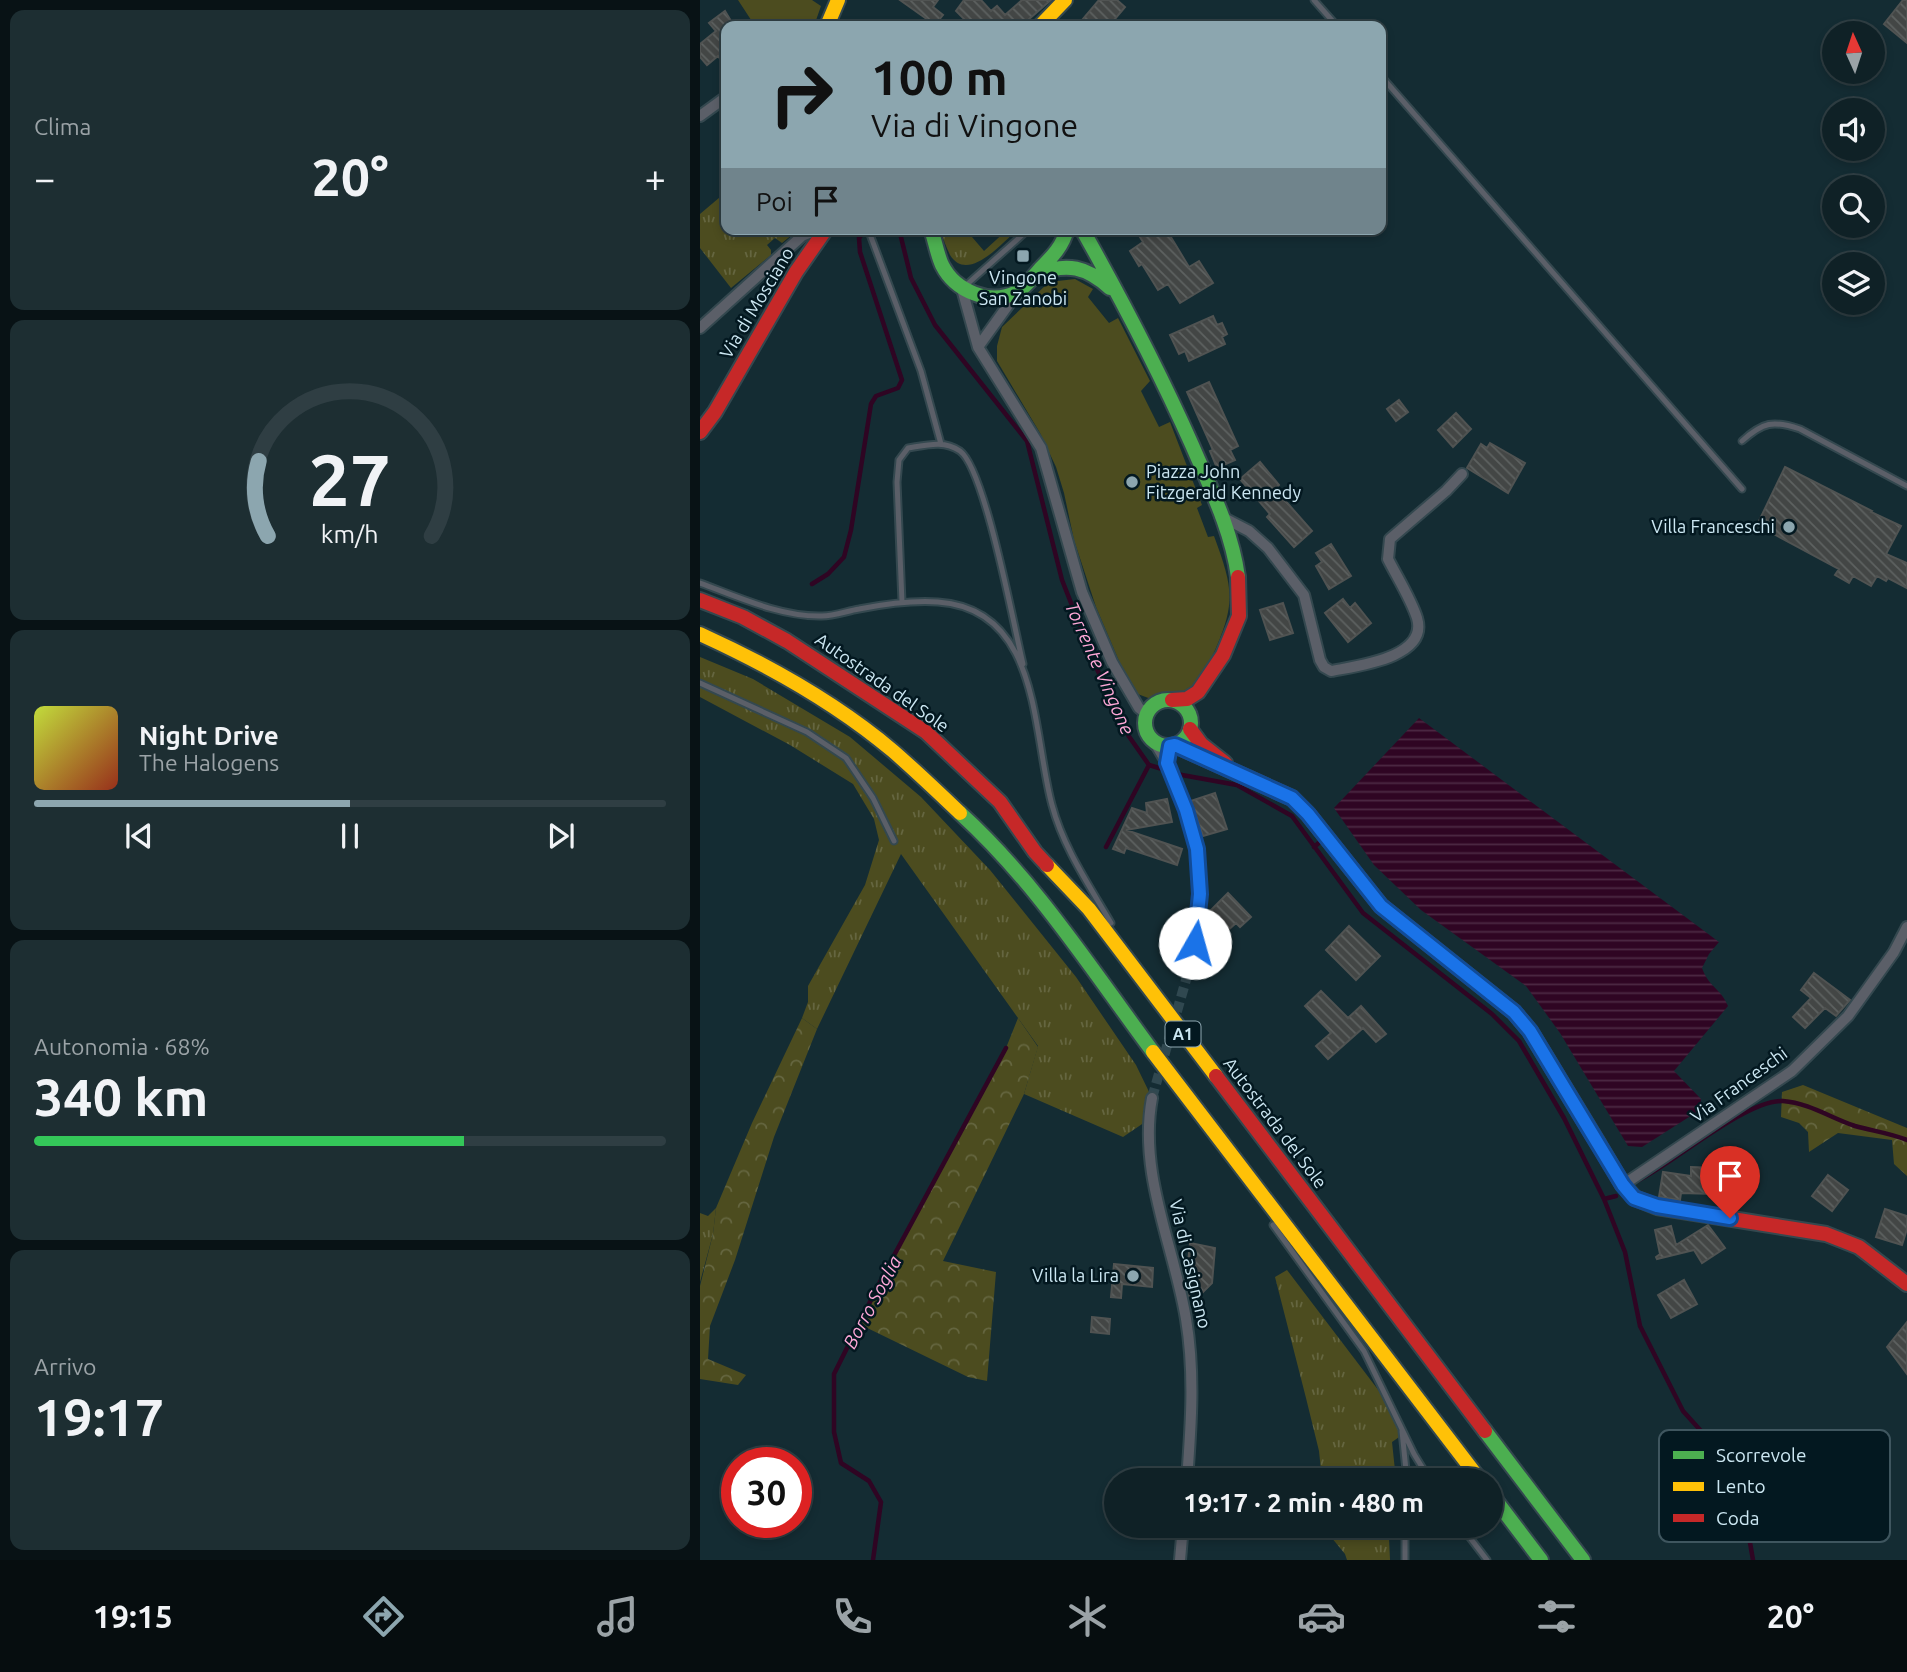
<!DOCTYPE html>
<html lang="it">
<head>
<meta charset="utf-8">
<style>
	:root { --surface:#0f2126; --page:#1d2e32; --text:#f1f3f6; --muted:#9ba3a7; --line:#2f3e43; --accent:#8ca6af }
	body { margin:0; font-family:Ubuntu,sans-serif; background:var(--page); color:var(--text); height:100vh; display:flex; flex-direction:column; font-size:26px; white-space:nowrap }
	* { box-sizing:border-box; margin:0 }
	p { font-size:23px; color:var(--muted) }
	.icon { flex:none; width:38px; height:38px; fill:none; stroke:currentColor; stroke-width:2; stroke-linecap:round; stroke-linejoin:round }
	.map { position:relative; flex:1; overflow:hidden }
	.details { display:flex; flex-direction:column; gap:10px; padding:10px; background:#081215; width:700px }
	.details>* { flex:none }
	.guide { position:absolute; left:21px; top:21px; width:665px; height:214px; border-radius:14px; box-shadow:0 4px 10px #0003,0 0 0 2px var(--line); background:#8ca6af; color:#111; overflow:hidden }
	.needle { width:46px; rotate:357deg }
	.buttons { position:absolute; left:1122px; top:21px; display:grid; gap:14px }
	.buttons a { display:grid; place-items:center; width:63px; height:63px; border-radius:50%; background:var(--surface); box-shadow:0 4px 10px #0003,0 0 0 2px var(--line); font-size:35px }
	.speed { position:absolute; left:21px; top:1447px; display:flex; gap:14px; font-size:35px; font-weight:700; text-align:center }
	.speed>* { display:grid; place-content:center; width:91px; height:91px; border-radius:50%; background:var(--surface); box-shadow:0 4px 10px #0003,0 0 0 2px var(--line); line-height:1 }
	.speed .limit { border:10px solid #d22; background:#fff; color:#111 }
	.pin { position:absolute; display:grid; place-items:center; width:60px; height:60px; color:#fff; margin:-72px -30px; border-radius:50% 50% 50% 0; rotate:-45deg; box-shadow:0 0 7px #0007 }
	.pin .icon { rotate:45deg }
	.me { position:absolute; width:77px; margin:-38px; rotate:7deg; stroke-linejoin:round; filter:drop-shadow(0 0 5px #0008) }
	.turn { display:flex; align-items:center; gap:24px; height:147px; padding:0 35px; font-size:32px }
	.turn .icon { width:91px; height:91px; stroke-width:2.5 }
	.turn b { display:block; font-size:49px; line-height:60px }
	.then { display:flex; align-items:center; height:66px; padding:0 35px; background:#0003; gap:14px; font-size:26px }
	.big { font-size:52px; font-weight:600; line-height:1.1 }
	.details .tile { flex:1; display:flex; flex-direction:column; justify-content:center; gap:10px; min-width:0; padding:0 24px; border-radius:14px; background:var(--page) }
	.details .dial { align-items:center; gap:0 }
	.dial svg { height:182px; overflow:visible; fill:none; stroke:var(--line); stroke-width:7; stroke-linecap:round; text-anchor:middle }
	.dial text { fill:var(--text); stroke:none }
	.song { display:flex; align-items:center; gap:21px }
	.cover { width:84px; height:84px; border-radius:10px; background:linear-gradient(135deg,hsl(70 70% 55%),hsl(10 70% 35%)) }
	.played { height:7px; border-radius:4px; background:linear-gradient(90deg,var(--accent) 50%,var(--line) 50%) }
	.keys { display:flex; justify-content:space-around; direction:ltr }
	.heat { display:flex; justify-content:space-between; align-items:center; font-size:38px; direction:ltr }
	.charge { height:10px; border-radius:5px; background:linear-gradient(90deg,#34c759 68%,var(--line) 0) }
	.trip { position:absolute; left:404px; top:1468px; width:399px; height:70px; border-radius:35px; background:var(--surface); box-shadow:0 4px 10px #0003,0 0 0 2px var(--line); font-weight:600; line-height:70px; text-align:center }
	.dock { display:flex; height:112px; justify-content:space-around; align-items:center; background:#060d0f; color:var(--muted) }
	.dock .icon { width:49px; height:49px }
	.dock .current { color:var(--accent) }
	.dock b { font-size:32px; color:var(--text) }
	main { display:flex; flex:1; min-height:0 }
	.map>svg:first-child { display:block }
</style>
</head>
<body>
<main>
<section class="details">
<div class="tile"><p>Clima</p>
<div class="heat"><a>−</a><b class="big">20°</b><a>+</a></div>
</div>
<div class="tile dial"><svg viewBox="0 0 100 80">
<path d="M14 69A42 42 0 1 1 86 69"/>
<path d="M14 69A42 42 0 0 1 10 36" stroke="#8ca6af"/>
<text x="50" y="56" font-size="32" font-weight="700">27</text>
<text x="50" y="72" font-size="11">km/h</text>
</svg></div>
<div class="tile">
<div class="song"><i class="cover"></i><div><b>Night Drive</b><p>The Halogens</p></div></div>
<div class="played"></div>
<div class="keys"><svg class="icon" aria-label="previous" viewBox="0 0 24 24"><path d="M18 5L8 12l10 7zM5 5v14"/></svg><svg class="icon" aria-label="pause" viewBox="0 0 24 24"><path d="M8 5v14M16 5v14"/></svg><svg class="icon" aria-label="next" viewBox="0 0 24 24"><path d="M6 5l10 7-10 7zM19 5v14"/></svg></div>
</div>
<div class="tile"><p>Autonomia · 68%</p><b class="big">340 km</b><div class="charge"></div></div>
<div class="tile"><p>Arrivo</p><b class="big">19:17</b></div>
</section>
<div class="map">
<svg width="1207" height="1560" viewBox="0 0 1207 1560">
	<defs>
		<pattern id="grass-tufts" width="24" height="20" patternUnits="userSpaceOnUse" patternTransform="scale(1.75)"><rect width="24" height="20" fill="#4c4c1f"/><path d="M3 7l-1-3M5 7V3M7 7l1-3M15 17l-1-3M17 17v-4M19 17l1-3" fill="none" stroke="#656640"/></pattern>
		<pattern id="forest-crowns" width="20" height="18" patternUnits="userSpaceOnUse" patternTransform="scale(1.75)"><rect width="20" height="18" fill="#4c4c1f"/><path d="M2 6a3 3 0 1 1 6 0M12 15a3 3 0 1 1 6 0" fill="none" stroke="#656640"/></pattern>
		<pattern id="water-rules" width="6" height="5" patternUnits="userSpaceOnUse" patternTransform="scale(1.75)"><rect width="6" height="5" fill="#2f0523"/><path d="M0 2.5h6" fill="none" stroke="#4c2943"/></pattern>
		<pattern id="building-back-hatch" width="6" height="6" patternUnits="userSpaceOnUse" patternTransform="scale(1.75)"><rect width="6" height="6" fill="#434645"/><path d="M-1 5l2 2M0 0l6 6M5-1l2 2" fill="none" stroke="#5d6160"/></pattern>
	</defs>
	<rect width="100%" height="100%" fill="#142c33"/>
	<path fill="url(#grass-tufts)" d="M26 192V229H99L82 243 75 238 67 245 71 250V255L31 288 0 248V214Z
		M240 229H245L248 237 266 230 284 251 308 229H318C303 242 268 284 250 255 246 247 243 238 240 229Z
		M0 657 53 679 150 737 221 797 290 870 376 977 436 1065 452 1098 448 1120 423 1137 324 1094 338 1046 201 854 117 1029 102 1018 108 1002V986L165 885 179 840 174 819 153 784 90 745 0 697Z
		M16 1208 13 1234 0 1282V1213L8 1216Z
		M587 1270 695 1412 702 1435 692 1442 696 1480H622L619 1451 606 1398 575 1277Z
		M622 1526H691L689 1538 690 1560H647L645 1554Z"/>
	<path fill="url(#forest-crowns)" d="M102 1018 117 1029 74 1137 35 1260 10 1326 8 1359 46 1375 38 1385 0 1379V1286L13 1234 16 1208 52 1123Z
		M318 1018 338 1047 324 1094 243 1261 296 1272 287 1381 268 1377 159 1324 306 1048Z
		M1103 1085 1207 1128V1176L1194 1164 1192 1140 1138 1133 1109 1152 1108 1132 1099 1123 1081 1117 1082 1092Z"/>
	<path fill="#4c4c1f" d="M38 0H112L121 6 114 26H55Z
		M375 279 393 289 388 297 409 323 418 318 450 381 441 391 459 427 470 422 502 505 497 508 508 537 514 536C534 590 536 604 512 657 507 668 499 687 488 693 482 697 473 694 466 694 461 694 456 697 451 699L435 693 422 668 396 607 374 540 364 493 356 467 340 433 297 361V346L302 327 349 282Z"/>
	<path fill="url(#water-rules)" d="M719 718 1019 942 1009 954 1002 968C1010 989 1020 987 1028 1006L974 1071 1001 1099 1000 1110 942 1147 928 1146 860 1033 826 986 721 910 674 865 634 808Z"/>
	<g fill="none" stroke-linecap="round" stroke-linejoin="round">
		<path stroke="#2f0523" stroke-width="4.5" d="M199 229 211 278 235 325 327 441 362 580 397 669 428 735 449 765 482 775 537 785 592 816 663 913 792 1014 819 1041 864 1118 904 1199 925 1252 940 1326 983 1411 1020 1452 1039 1479 1053 1560
			M112 584 128 574 144 557 151 530 171 404 176 396 198 388 202 380 160 252 159 238 166 229
			M406 847 449 765
			M614 847 621 841
			M937 1181C974 1163 1045 1100 1083 1101 1109 1103 1131 1118 1155 1126 1173 1131 1190 1133 1207 1140
			M904 1199 916 1196
			M173 1560 181 1502 169 1481 141 1463 134 1432V1374L184 1274 306 1048"/>
	</g>
	<path fill="url(#building-back-hatch)" stroke="#505352" stroke-width="2" d="M200 0H238L233 7 243 15 235 25Z
		M264 0H281L291 11 297 6 305 15 322 0H351L321 26H271L256 11Z
		M399 0H417L425 7 409 26H377Z
		M1203 0H1207V43L1184 24Z
		M25 11 34 26H26V67L18 56 7 65 0 57V44L16 31 9 23Z
		M435 229H466L489 267 499 261 513 283 480 303 468 284 458 290 442 264 439 266 430 251 443 242Z
		M513 316 517 325 522 323 527 334 522 337 525 344 489 361 485 351 479 354 470 335Z
		M509 382 538 446 530 450 535 460 517 468 510 451 513 450 487 392Z
		M699 400 708 412 696 421 687 409Z
		M756 413 771 429 753 447 738 430Z
		M790 443 825 463 808 493 767 468 781 444 787 448Z
		M560 462 579 485 575 489 612 531 594 547 567 517 570 514 540 479Z
		M1085 467 1172 511 1171 512 1201 526 1186 554 1207 563V588L1188 578 1186 581 1177 576 1171 586 1153 576 1149 583 1135 575 1139 569 1057 525Z
		M631 544 651 576 629 589 616 566 622 562 616 553Z
		M643 599 650 608 655 603 671 623 648 642 625 613Z
		M583 603 593 633 570 640 560 610Z
		M515 793 527 829 503 836 491 801Z
		M467 799 472 822 426 830 482 849 477 865 426 848 424 853 413 849 432 808 447 813 446 803Z
		M528 893 551 917 540 927 536 923 526 932 508 913Z
		M649 926 680 956 656 980 626 950Z
		M1114 973 1150 1000 1136 1016 1125 1008 1105 1028 1093 1017 1111 998 1101 990Z
		M621 991 648 1018 661 1006 686 1034 676 1042 663 1028 628 1059 616 1046 631 1033 605 1006Z
		M991 1167 1015 1168 1014 1194 981 1193 980 1200 959 1197 963 1172 991 1176Z
		M1128 1175 1148 1190 1132 1211 1112 1196Z
		M1185 1209 1207 1216V1229L1202 1245 1176 1237Z
		M1008 1225 1025 1248 1002 1263 994 1250 957 1259 956 1257 960 1254 955 1230 971 1226 976 1245Z
		M490 1243 515 1248 512 1283 499 1296H489L486 1282Z
		M414 1264 453 1268 452 1287 422 1284 421 1298 411 1297Z
		M984 1280 997 1304 971 1318 958 1295Z
		M392 1317 410 1319 409 1334 391 1332Z
		M1207 1322V1374L1187 1347Z"/>
	<g fill="none" stroke-linecap="round" stroke-linejoin="round">
		<path stroke="#304850" stroke-width="10" stroke-dasharray="10 5" stroke-linecap="butt" d="M452 1098 488 973"/>
		<defs>
			<path id="lane" d="M614 0 637 26
				M681 76 1042 489
				M168 229 221 371 241 444
				M264 287 329 229
				M1042 441C1063 422 1073 420 1100 429L1207 486
				M0 583C38 597 81 617 122 616 134 616 147 611 159 609 185 604 211 600 238 602 341 609 332 732 352 805 363 847 389 885 411 923
				M202 602 197 482 199 460 208 448C227 445 244 440 260 451 285 469 314 627 323 664
				M0 683 107 732 146 758 173 798 194 841
				M573 1225 664 1351 714 1454 730 1480
				M702 1431 707 1480
				M705 1526V1560
				M761 1526 787 1560"/>
			<path id="street" d="M0 116 26 97
				M262 289 278 347 341 448 382 592 412 662 439 708 447 714
				M0 328 102 236 119 229
				M278 347 319 290
				M520 516 549 531 568 548 604 595 620 660 624 667 631 671C656 666 729 658 717 618 711 599 697 577 688 559L690 539 746 491 762 474
				M452 738 467 763 470 746
				M467 763C501 843 508 887 488 973
				M452 1098C438 1173 474 1246 486 1319 495 1373 491 1426 487 1480
				M923 1185 1092 1071 1148 1016 1194 952 1207 927
				M480 1560 483 1526"/>
			<path id="fast" d="M231 229C235 241 237 254 242 265 255 291 290 306 317 292 326 287 333 277 340 269 352 257 363 246 367 229
				M382 229C422 300 459 371 492 445 510 487 532 531 538 577
				M338 274C367 262 387 267 410 288
				M445 723a23 23 0 1 1 46 0a23 23 0 1 1-46 0Z
				M260 813C336 882 392 970 453 1052
				M785 1431 883 1560
				M791 1494 841 1560"/>
			<path id="slow" d="M127 26 138 0
				M340 26 365 0
				M0 634C68 665 135 702 193 751 216 771 238 792 260 813
				M475 745 592 798 608 814 681 906 814 1012 830 1031 898 1143
				M347 865 389 909 516 1076
				M453 1052 780 1480"/>
			<path id="jam" d="M0 432 15 412 96 272 126 229
				M0 600 43 617 87 641 226 732 300 802 335 852 347 865
				M472 700 487 699 498 692 523 655 539 616 538 577
				M490 729 501 744 525 763
				M516 1076 785 1431
				M898 1143 923 1185 935 1198 957 1207 1126 1234 1159 1247 1207 1284"/>
		</defs>
		<use href="#lane" stroke="#34484f" stroke-width="9"/>
		<use href="#street" stroke="#34484f" stroke-width="14"/>
		<use href="#fast" stroke="#34484f" stroke-width="18"/>
		<use href="#slow" stroke="#34484f" stroke-width="18"/>
		<use href="#jam" stroke="#34484f" stroke-width="18"/>
		<use href="#lane" stroke="#5b5f68" stroke-width="5"/>
		<use href="#street" stroke="#5b5f68" stroke-width="10"/>
		<use href="#fast" stroke="#4caf50" stroke-width="14"/>
		<use href="#slow" stroke="#ffc107" stroke-width="14"/>
		<use href="#jam" stroke="#c62828" stroke-width="14"/>
	</g>
	<g fill="none" stroke-linecap="round" stroke-linejoin="round">
		<defs>
			<path id="route" d="M495 943 500 894 497 849 486 810 467 763 470 746 475 745 592 798 608 814 681 906 814 1012 830 1031 923 1185 934 1198 957 1206 1030 1218"/>
		</defs>
		<use href="#route" stroke="#114b97" stroke-width="18"/>
		<use href="#route" stroke="#1a73e8" stroke-width="12"/>
	</g>
	<g fill="#8ca6af" stroke="#031820" stroke-width="2.5">
		<rect x="316" y="249" width="14" height="14" rx="3.5"/>
		<circle cx="432" cy="482" r="7"/>
		<circle cx="1089" cy="527" r="7"/>
		<circle cx="433" cy="1276" r="7"/>
	</g>
	<g text-anchor="middle" stroke-width="5" stroke-linejoin="round" paint-order="stroke">
		<rect fill="#031820" stroke="#90a9b3" stroke-width="2" x="465.5" y="1021.5" width="35" height="25" rx="5"/>
		<g font-size="16" font-weight="bold" fill="#cce7f2">
			<text x="483" y="1040">A1</text>
		</g>
		<g font-size="18" fill="#cce7f2" stroke="#031820" text-anchor="end">
			<text x="323" y="284" text-anchor="middle">Vingone<tspan x="323" dy="21">San Zanobi</tspan></text>
			<text x="446" y="478" text-anchor="start">Piazza John<tspan x="446" dy="21">Fitzgerald Kennedy</tspan></text>
			<text x="1075" y="533">Villa Franceschi</text>
			<text x="419" y="1282">Villa la Lira</text>
		</g>
		<g font-size="18" fill="#cce7f2" stroke="#031820">
			<text transform="translate(57 303) rotate(-59)" y="6">Via di Mosciano</text>
			<text transform="translate(182 683) rotate(35)" y="6">Autostrada del Sole</text>
			<text transform="translate(1039 1085) rotate(-36)" y="6">Via Franceschi</text>
			<text transform="translate(575 1123) rotate(53)" y="6">Autostrada del Sole</text>
			<text transform="translate(490 1264) rotate(77)" y="6">Via di Casignano</text>
		</g>
		<g font-size="19" font-style="italic" fill="#ffa8d8" stroke="#031820">
			<text transform="translate(400 668) rotate(66)" y="7">Torrente Vingone</text>
			<text transform="translate(172 1302) rotate(-62)" y="7">Borro Soglia</text>
		</g>
	</g>
	<rect x="959" y="1430" width="231" height="112" rx="10" fill="#031820" stroke="#3f565f" stroke-width="2"/>
	<rect x="973" y="1451" width="31" height="8" fill="#4caf50"/>
	<rect x="973" y="1482" width="31" height="9" fill="#ffc107"/>
	<rect x="973" y="1514" width="31" height="8" fill="#c62828"/>
	<g font-size="19" fill="#cce7f2">
		<text x="1016" y="1462">Scorrevole</text>
		<text x="1016" y="1493">Lento</text>
		<text x="1016" y="1525">Coda</text>
	</g>
</svg>
<div class="buttons">
<a><svg class="needle" viewBox="-14 -14 28 28"><path d="M0-13l5 13h-10z" fill="#e53935"/><path d="M0 13l5-13h-10z" fill="#9ba3a7"/></svg></a>
<a><svg class="icon" aria-label="sound" viewBox="0 0 24 24"><path d="M4 9h4l5-4v14l-5-4H4zM17 9q2 3 0 6"/></svg></a>
<a><svg class="icon" aria-label="search" viewBox="0 0 24 24"><circle cx="10" cy="10" r="6"/><path d="M15 15l6 6"/></svg></a>
<a><svg class="icon" aria-label="layers" viewBox="0 0 24 24"><path d="M12 4l9 5-9 5-9-5zM3 14l9 5 9-5"/></svg></a>
</div>
<div class="speed"><div class="limit">30</div></div>
<div class="pin" style="left:1030px;top:1218px;background:#d93025"><svg class="icon" aria-label="arrive" viewBox="0 0 24 24"><path d="M6 21V4h12l-3 4 3 4H6"/></svg></div>
<svg class="me" style="left:495px;top:943px" viewBox="-20 -20 40 40"><circle r="19" fill="#fff"/><path d="M0-13L10 11 0 6-10 11z" fill="#1a73e8"/></svg>
<div class="trip">19:17 · 2 min · 480 m</div>
<div class="guide">
<div class="turn"><svg class="icon" aria-label="right" viewBox="0 0 24 24"><path d="M7 20v-9h11M14 6l5 5-5 5"/></svg><div><b>100 m</b>Via di Vingone</div></div>
<div class="then">Poi<svg class="icon" aria-label="arrive" viewBox="0 0 24 24"><path d="M6 21V4h12l-3 4 3 4H6"/></svg></div>
</div>
</div>
</main>
<nav class="dock">
<b>19:15</b>
<svg class="icon current" aria-label="directions" viewBox="0 0 24 24"><path d="M12 3l9 9-9 9-9-9zM9 14v-3h6M13 9l2 2-2 2"/></svg>
<svg class="icon" aria-label="music" viewBox="0 0 24 24"><path d="M9 18V5l10-2v13"/><circle cx="6" cy="18" r="3"/><circle cx="16" cy="16" r="3"/></svg>
<svg class="icon" aria-label="phone" viewBox="0 0 24 24"><path d="M5 4h4l2 5-3 2q2 4 5 5l2-3 5 2v4C11 20 4 13 5 4z"/></svg>
<svg class="icon" aria-label="climate" viewBox="0 0 24 24"><path d="M12 3v18M4 7l16 10M4 17L20 7"/></svg>
<svg class="icon" aria-label="car" viewBox="0 0 24 24"><path d="M5 17H2v-5l4-1 3-4h7l3 4 3 1v5h-3M9 17h6M6 11h13"/><circle cx="7" cy="17" r="2"/><circle cx="17" cy="17" r="2"/></svg>
<svg class="icon" aria-label="filters" viewBox="0 0 24 24"><path d="M4 7h16M4 17h16"/><circle cx="9" cy="7" r="2"/><circle cx="15" cy="17" r="2"/></svg>
<b>20°</b>
</nav>
</body>
</html>
